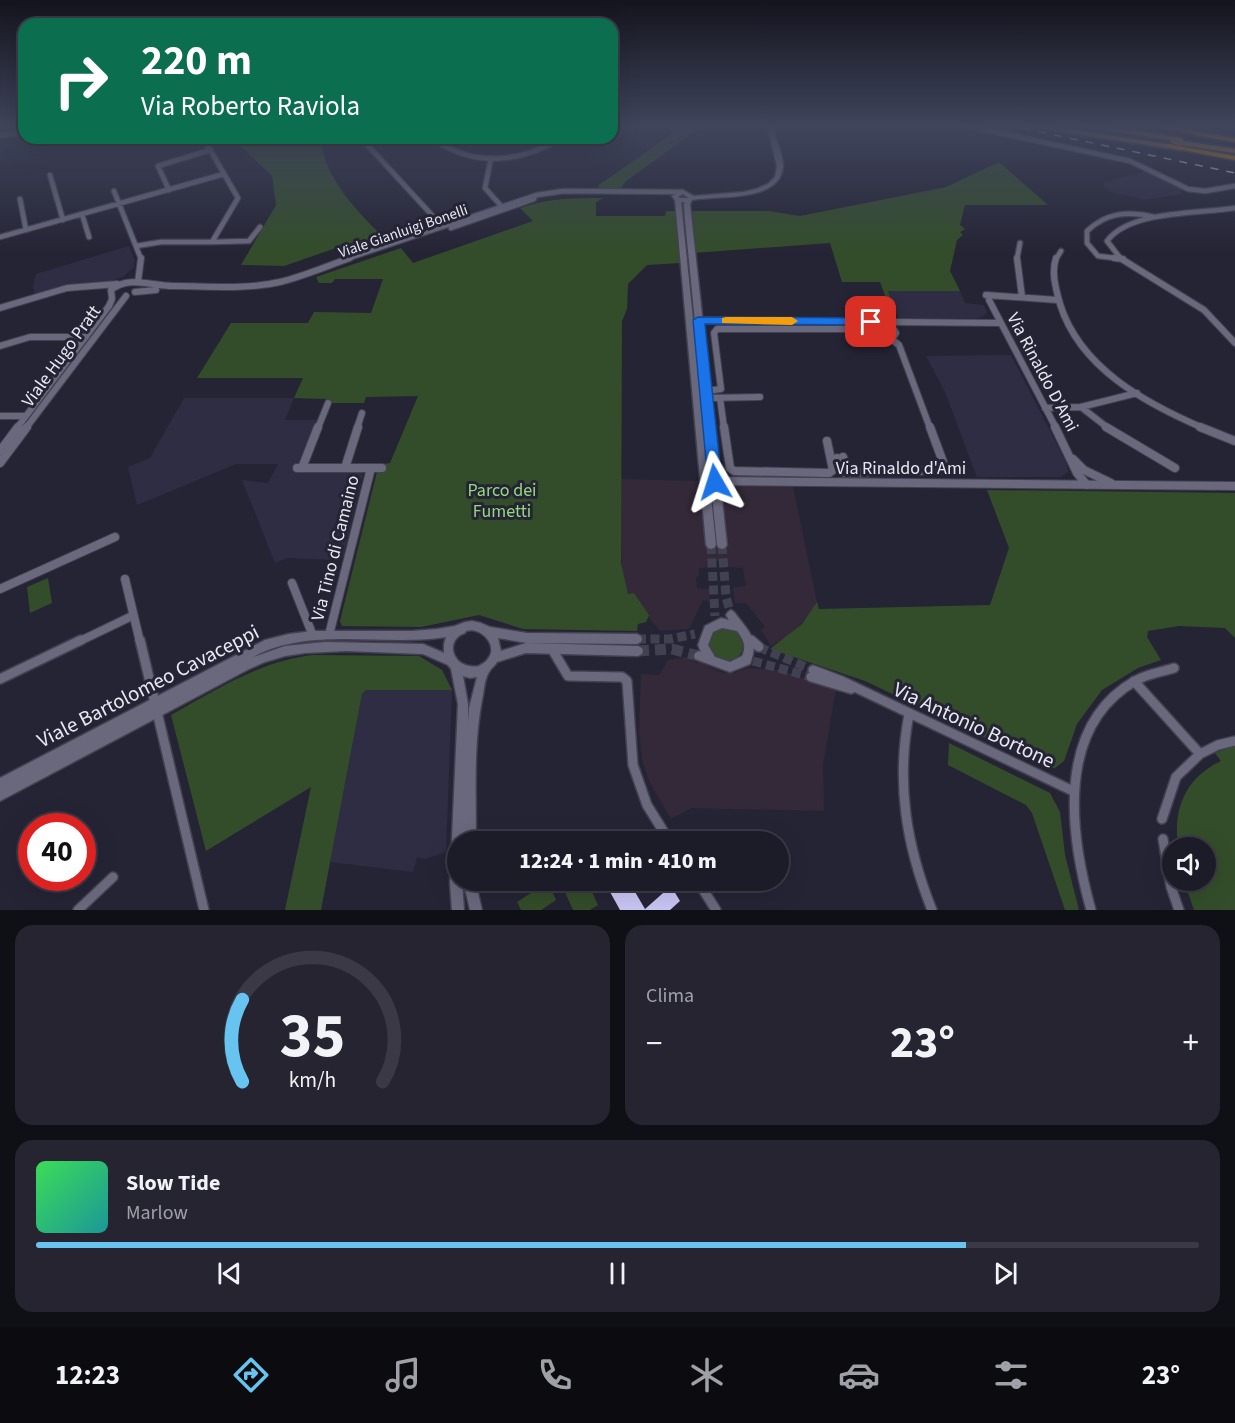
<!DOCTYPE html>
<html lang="it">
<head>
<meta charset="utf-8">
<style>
	:root { --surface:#1c1b28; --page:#252430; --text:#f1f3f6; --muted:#a0a1a8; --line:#3a3945; --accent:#67c4f0 }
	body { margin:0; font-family:"Source Sans 3",sans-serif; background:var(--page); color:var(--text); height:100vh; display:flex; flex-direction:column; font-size:22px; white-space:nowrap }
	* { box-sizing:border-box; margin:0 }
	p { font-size:20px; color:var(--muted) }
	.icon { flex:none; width:33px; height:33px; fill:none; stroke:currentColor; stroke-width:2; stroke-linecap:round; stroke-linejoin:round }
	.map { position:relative; height:910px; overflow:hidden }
	.drawer { display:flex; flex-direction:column; gap:15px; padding:15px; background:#0f0f16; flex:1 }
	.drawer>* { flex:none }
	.banner { position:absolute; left:18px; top:18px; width:600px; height:126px; border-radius:18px; box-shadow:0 6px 24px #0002,0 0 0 2px var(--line); background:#0b6e4f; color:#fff; overflow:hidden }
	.tools { position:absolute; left:1162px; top:837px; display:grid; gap:12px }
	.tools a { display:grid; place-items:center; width:54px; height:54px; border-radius:50%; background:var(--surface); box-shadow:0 6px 24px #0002,0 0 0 2px var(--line); font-size:30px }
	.speed { position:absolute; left:18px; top:813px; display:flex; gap:12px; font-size:30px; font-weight:700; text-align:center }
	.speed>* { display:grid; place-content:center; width:78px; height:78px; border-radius:50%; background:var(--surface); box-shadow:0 6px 24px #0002,0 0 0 2px var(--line); line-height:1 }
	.speed .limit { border:9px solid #d22; background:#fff; color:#111 }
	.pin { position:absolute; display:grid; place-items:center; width:51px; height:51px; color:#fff; margin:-26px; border-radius:12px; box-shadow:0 3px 9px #0006 }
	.me { position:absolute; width:66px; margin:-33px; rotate:354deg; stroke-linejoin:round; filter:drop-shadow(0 0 4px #0008) }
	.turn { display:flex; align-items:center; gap:21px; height:126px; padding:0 24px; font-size:27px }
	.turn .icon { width:78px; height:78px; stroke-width:2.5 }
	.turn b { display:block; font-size:42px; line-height:51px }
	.big { font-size:45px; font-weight:800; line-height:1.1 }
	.drawer .widget { flex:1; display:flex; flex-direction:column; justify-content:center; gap:9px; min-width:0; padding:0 21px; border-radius:18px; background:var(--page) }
	.drawer .dial { align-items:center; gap:0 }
	.dial svg { height:156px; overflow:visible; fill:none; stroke:var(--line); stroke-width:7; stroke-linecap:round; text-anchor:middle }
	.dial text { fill:var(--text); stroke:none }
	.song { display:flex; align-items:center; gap:18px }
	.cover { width:72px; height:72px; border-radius:9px; background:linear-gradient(135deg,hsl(130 70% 55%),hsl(180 70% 35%)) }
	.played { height:6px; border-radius:3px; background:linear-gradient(90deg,var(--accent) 80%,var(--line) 80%) }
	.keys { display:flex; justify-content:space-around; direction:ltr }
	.heat { display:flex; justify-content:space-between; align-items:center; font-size:33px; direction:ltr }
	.drawer .tiles { flex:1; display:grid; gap:15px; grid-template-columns:1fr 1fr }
	.widget:last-child { grid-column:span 2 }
	.trip { position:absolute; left:447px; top:831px; width:342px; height:60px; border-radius:30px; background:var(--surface); box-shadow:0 6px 24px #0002,0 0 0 2px var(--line); font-weight:800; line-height:60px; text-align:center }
	.menu { display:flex; height:96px; justify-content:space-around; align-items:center; background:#0b0b10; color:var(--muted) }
	.menu .icon { width:42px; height:42px }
	.menu .selected { color:var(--accent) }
	.menu b { font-size:27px; color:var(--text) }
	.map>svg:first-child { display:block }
</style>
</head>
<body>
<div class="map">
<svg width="1235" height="910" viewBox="0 0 1235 910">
	<rect width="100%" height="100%" fill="#252435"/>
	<path fill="#332938" d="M619 479 699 481 724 485 793 486 817 602 812 611 791 635 771 646 761 630 765 627 746 603H735L733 587 746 586 743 568 727 567 726 561H710L711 567 699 568V576L696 578 697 588 709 589V601L703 600 689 629 660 631 628 594 622 576Z
		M686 657 697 663 699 659 707 666 723 673H734L748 668 780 670 836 689 823 765 824 811 691 808 671 819 649 781 642 759 639 732 641 674 659 675 668 660Z"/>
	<path fill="#2f2d44" d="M1147 171 1181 189 1182 194 1144 200 1111 192 1104 187V182Z
		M129 246 135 260 134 267 123 277 108 282 65 285 35 294 33 285 36 274Z
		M888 291H960L965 303 984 305 987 312 984 316 978 318H898Z
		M1011 355 1067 464 1068 472 1061 477H977L945 392 926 356Z
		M184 398H294L285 420H317L300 464 296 465 294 472H360L363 475 343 557 339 560 287 558 275 563 242 480 268 483 278 464H236L137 505 128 467 150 458Z
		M366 690H452L446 852 425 859 417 857 413 872 330 862 362 694Z"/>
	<path fill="#334d2a" d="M677 125H719L695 131 625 182 621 189H598L599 185 677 130Z
		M232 138H321C324 176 353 207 379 233L401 235 400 238 345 255 339 247 284 266 241 265 276 205 272 176Z
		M999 162 1048 205H965L960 225 965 229 960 232 963 235 957 240 950 271 960 291H888L895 312H891L880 282H842L830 243 679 254 680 263 647 265 628 284 627 309 622 321 621 563 628 594 634 593 649 615 646 622 638 624 637 631 523 629 479 615 421 627 342 626 340 621 377 472 382 471 384 464 390 463 418 396 366 397 364 403H326L327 399 294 398 303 378H197L231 323H308L314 312 371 313 383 279H335L332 283H319L316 277 401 248 413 263 533 221 520 208C548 198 573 198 603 198L596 202V216H665L666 211H769L800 216 946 187Z
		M987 490 1235 493V638L1225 628 1179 626 1148 631 1147 637 1161 660 1138 668 1102 690 1077 724 1064 761 1055 768 1047 767 865 681 770 649 802 624 817 602 819 609 990 605 1009 548Z
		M48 578 52 603 30 613 27 587Z
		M709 645a17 17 0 1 1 34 0a17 17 0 1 1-34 0Z
		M313 655 419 656 442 670 452 690H366L362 694 321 910H285L311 787 206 851 171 715C217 689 260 661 313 655Z
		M949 743 1050 793 1060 812 1065 855 1079 910H1065L1032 813 1026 805 948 765Z
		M1229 747H1235V910H1194L1184 881 1206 880V848L1178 847C1173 809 1185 778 1221 761L1215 753Z
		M560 881H587L598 905 590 910H573Z
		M548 882 556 900 541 910H521L517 902Z"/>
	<path fill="#cac6f5" d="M620 880H628L645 909 671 886 680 901 670 910H620L609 890Z"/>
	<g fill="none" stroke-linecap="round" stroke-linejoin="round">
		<path stroke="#424152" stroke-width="9" stroke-dasharray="9 4.5" stroke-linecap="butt" d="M759 647 813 670
			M753 661 811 677"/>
		<path stroke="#424152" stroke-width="9" stroke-dasharray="9 4.5" stroke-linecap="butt" d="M711 545 715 616
			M722 545 726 597 731 615
			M637 639H670L695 634"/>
		<path stroke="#424152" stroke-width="11" stroke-dasharray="11 6" stroke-linecap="butt" d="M638 651 672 649 699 656"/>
		<defs>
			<path id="minor-far3" d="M963 125 1130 161 1188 189 1205 191 1235 186
				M361 138 442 226
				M440 138 441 144C480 167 524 161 561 138
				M473 138H509
				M491 158 485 188 503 208
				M50 175 63 220
				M169 190 158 166 210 150
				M114 191 141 259
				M20 199 26 230
				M82 214 89 237
				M451 228 534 199
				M0 237 224 174
				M212 242 249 241 260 227
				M136 246 161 242H212L238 198 205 141
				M346 259 537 195 564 191 682 192
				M1017 259 1020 243
				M1056 259 1061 251
				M1121 259 1107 241C1130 210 1199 214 1235 208
				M1123 259 1098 256 1087 243V231C1107 212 1128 211 1154 217"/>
			<path id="minor-far2" d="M1017 258 1022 297
				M1056 258C1051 273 1056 289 1060 304 1080 368 1145 403 1203 428
				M1114 258 1123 259
				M1120 258 1204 310 1235 343
				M138 282 141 258
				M135 292 156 290
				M986 295 1057 300
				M989 300 1056 428
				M0 308 67 288 117 284
				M698 320 1001 323
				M890 324 896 333 892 339
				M0 346 30 337H86
				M706 391 721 389 714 333 717 329H870L886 335 899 345 930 428
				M706 398 760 397
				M720 398 724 428
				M1081 407 1108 428
				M1045 408 1081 407 1137 393
				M0 416H26
				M17 428 109 306 112 299 111 290C129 275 151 286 173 286 207 286 246 290 280 282 304 276 327 266 350 258
				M26 428 126 296
				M318 428 328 403
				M357 428 362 413"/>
			<path id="minor-far1" d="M724 427 730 468 734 471 829 473 833 470 827 441
				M1055 427 1077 473 1087 485
				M1106 427 1175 468
				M1200 427 1235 441
				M0 451 18 427
				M843 457 847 473
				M837 458 842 473 946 470 930 427
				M1073 459 1084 470 1111 483
				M0 463 27 427
				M297 468H382
				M302 468 318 427
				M345 468 358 427
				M715 481 1235 486
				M125 579 140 642
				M292 583 313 636
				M0 589 115 537
				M329 635 371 468
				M749 639 752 642
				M78 642 132 616"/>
			<path id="minor" d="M140 640 204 910
				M751 640 759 647
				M552 649 568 676 622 677 627 681 633 765 647 805 670 842
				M813 670 842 681 1073 791
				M811 677 851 689
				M0 679 81 640
				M1134 681 1200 754 1176 777 1162 819
				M909 714C896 783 906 845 932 910
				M1200 754 1218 745 1235 741
				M1163 839 1171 887 1179 910
				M697 880 716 910
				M78 910 113 877
				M1091 910C1070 835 1055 727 1135 681 1146 674 1162 672 1174 668"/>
			<path id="tertiary" d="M767 125H772C775 138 783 153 783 166 781 203 717 195 692 200L690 204 727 545 725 548 722 549 719 548 717 545 685 220 684 204 685 202H681L716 545 714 548 711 549 708 548 706 545 675 200 672 196 683 190 694 196 743 192 756 189 768 184 775 177 777 166ZM683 194 688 198H680L678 197Z
				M731 610 734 612C748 631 760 638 750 664L730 672 695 659 694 656 695 653 699 651 701 652 698 645 705 626 721 618 729 620 726 615 728 612ZM722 628 737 631C743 639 747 646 742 656L730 662 715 657 708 645 713 632Z
				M472 621 481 623 490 627 527 633 637 634 641 636 642 639 641 642 637 644 527 643 498 638 501 651 526 643 638 646 642 648 643 651 642 654 638 656 526 653 497 662C495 666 491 668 489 672 485 678 484 689 483 695 473 743 476 793 476 842H464V826V842H458V880H462L464 910H452L450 883 458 704 451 669 448 665 423 654 346 651 305 653 285 656 265 662 249 669 0 801V778L265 640 289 634 313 631H412L437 629 455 626 465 622ZM472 630C486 632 498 648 487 660 485 663 481 664 479 666 453 671 443 640 465 633L466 631ZM446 637 444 644V653L423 644 325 642 285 646 253 657C310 626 384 647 446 637ZM463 676 470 678 477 677 469 708 468 722V704Z
				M463 880H475L482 910H470Z"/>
			<path id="secondary" d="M24 130V134L0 138V134Z"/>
			<path id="primary" d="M1027 125H1040L1181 146 1184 148 1181 150 1030 127Z
				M1082 125H1095L1181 138 1184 140 1183 141 1235 149V153L1173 144 1170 142 1171 140 1085 127Z
				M1153 125H1164L1205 134 1202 136Z"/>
			<path id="motorway" d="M1191 131 1235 138V142L1194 135 1190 133Z
				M1168 144 1235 156V160L1171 148H1168Z"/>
		</defs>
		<use href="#minor-far3" stroke="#434150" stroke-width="7"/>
		<use href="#minor-far2" stroke="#434150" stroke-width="8"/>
		<use href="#minor-far1" stroke="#434150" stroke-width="10"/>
		<use href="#minor" stroke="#434150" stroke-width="12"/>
		<use href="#tertiary" stroke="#434150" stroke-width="3"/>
		<use href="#secondary" stroke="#434150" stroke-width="3"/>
		<use href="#primary" stroke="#434150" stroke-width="4"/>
		<use href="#motorway" stroke="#434150" stroke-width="3"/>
		<use href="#minor-far3" stroke="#69687d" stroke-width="4.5"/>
		<use href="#minor-far2" stroke="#69687d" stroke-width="6"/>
		<use href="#minor-far1" stroke="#69687d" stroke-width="8"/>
		<use href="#minor" stroke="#69687d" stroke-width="9"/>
		<use href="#tertiary" fill="#69687d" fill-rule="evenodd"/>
		<use href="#secondary" fill="#846f58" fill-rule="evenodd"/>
		<use href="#primary" fill="#a07534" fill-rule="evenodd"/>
		<use href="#motorway" fill="#c47e03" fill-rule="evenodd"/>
		<path stroke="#c5c4d1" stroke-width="1.5" stroke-dasharray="8 8" stroke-linecap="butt" d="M1007 125 1235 173"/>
	</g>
	<linearGradient id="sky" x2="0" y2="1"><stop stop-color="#14141d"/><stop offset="0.5" stop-color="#40455c"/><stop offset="1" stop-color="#40455c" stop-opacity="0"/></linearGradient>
	<rect width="1235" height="252" fill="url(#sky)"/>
	<path fill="#1a73e8" stroke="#114b97" stroke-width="1.5" d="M698 317 871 318 876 322 871 325 705 324 722 482 715 487 708 482 693 320Z"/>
	<path fill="#f59e0b" d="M726 317H792L798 321 792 325 722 323V318Z"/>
	<g text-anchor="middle" stroke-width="6" stroke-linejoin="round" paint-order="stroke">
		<g font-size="15" fill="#e8e7f3" stroke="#252435">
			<text transform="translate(403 231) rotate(-19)" y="5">Viale Gianluigi Bonelli</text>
		</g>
		<g font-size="18" fill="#e8e7f3" stroke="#252435">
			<text transform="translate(61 356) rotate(-54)" y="6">Viale Hugo Pratt</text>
			<text transform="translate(1043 372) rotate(62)" y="6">Via Rinaldo D'Ami</text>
			<text x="901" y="474">Via Rinaldo d'Ami</text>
			<text transform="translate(335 548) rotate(-76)" y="6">Via Tino di Camaino</text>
		</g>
		<g font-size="18" fill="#96d87e" stroke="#252435">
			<text x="502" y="496">Parco dei<tspan x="502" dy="21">Fumetti</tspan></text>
		</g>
		<g font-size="21" fill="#e8e7f3" stroke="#252435">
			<text transform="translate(148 686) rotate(-27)" y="7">Viale Bartolomeo Cavaceppi</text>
			<text transform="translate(974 725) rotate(25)" y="7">Via Antonio Bortone</text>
		</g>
	</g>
</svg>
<div class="tools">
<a><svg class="icon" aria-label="sound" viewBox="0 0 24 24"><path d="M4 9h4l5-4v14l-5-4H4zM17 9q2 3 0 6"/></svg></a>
</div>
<div class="speed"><div class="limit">40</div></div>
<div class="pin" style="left:871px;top:322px;background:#d93025"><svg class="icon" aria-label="arrive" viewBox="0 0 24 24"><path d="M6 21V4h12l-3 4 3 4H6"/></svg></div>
<svg class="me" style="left:715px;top:482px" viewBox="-20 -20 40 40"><path d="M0-17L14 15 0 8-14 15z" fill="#1a73e8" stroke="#fff" stroke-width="4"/></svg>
<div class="trip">12:24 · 1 min · 410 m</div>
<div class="banner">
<div class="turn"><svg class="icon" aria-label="right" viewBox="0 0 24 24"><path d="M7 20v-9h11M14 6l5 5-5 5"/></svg><div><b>220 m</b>Via Roberto Raviola</div></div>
</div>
</div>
<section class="drawer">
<div class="tiles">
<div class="widget dial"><svg viewBox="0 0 100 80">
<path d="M14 69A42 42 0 1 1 86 69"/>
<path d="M14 69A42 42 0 0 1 14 27" stroke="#67c4f0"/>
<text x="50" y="56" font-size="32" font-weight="700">35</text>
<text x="50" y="72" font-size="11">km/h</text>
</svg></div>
<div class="widget"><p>Clima</p>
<div class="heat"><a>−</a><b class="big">23°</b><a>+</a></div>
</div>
<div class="widget">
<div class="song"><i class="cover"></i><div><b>Slow Tide</b><p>Marlow</p></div></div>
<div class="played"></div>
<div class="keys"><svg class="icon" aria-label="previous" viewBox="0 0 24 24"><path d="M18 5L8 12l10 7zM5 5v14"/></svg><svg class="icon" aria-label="pause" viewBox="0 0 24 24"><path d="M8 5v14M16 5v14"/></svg><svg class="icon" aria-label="next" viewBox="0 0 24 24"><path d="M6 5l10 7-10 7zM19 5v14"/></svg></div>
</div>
</div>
</section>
<nav class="menu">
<b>12:23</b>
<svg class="icon selected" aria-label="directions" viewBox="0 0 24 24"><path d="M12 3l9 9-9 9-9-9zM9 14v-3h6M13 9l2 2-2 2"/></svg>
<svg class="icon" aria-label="music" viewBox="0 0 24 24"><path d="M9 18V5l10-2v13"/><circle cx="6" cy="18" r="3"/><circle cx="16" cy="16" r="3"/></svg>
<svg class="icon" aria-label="phone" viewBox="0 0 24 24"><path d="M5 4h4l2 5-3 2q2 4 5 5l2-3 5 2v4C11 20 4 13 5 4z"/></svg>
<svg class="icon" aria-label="climate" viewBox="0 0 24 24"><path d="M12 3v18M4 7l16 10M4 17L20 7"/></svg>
<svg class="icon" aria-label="car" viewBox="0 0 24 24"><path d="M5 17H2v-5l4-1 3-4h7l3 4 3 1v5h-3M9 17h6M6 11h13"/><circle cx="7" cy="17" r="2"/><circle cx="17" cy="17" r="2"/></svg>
<svg class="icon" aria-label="filters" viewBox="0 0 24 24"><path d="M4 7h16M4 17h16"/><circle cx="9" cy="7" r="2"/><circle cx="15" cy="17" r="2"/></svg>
<b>23°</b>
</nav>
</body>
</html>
